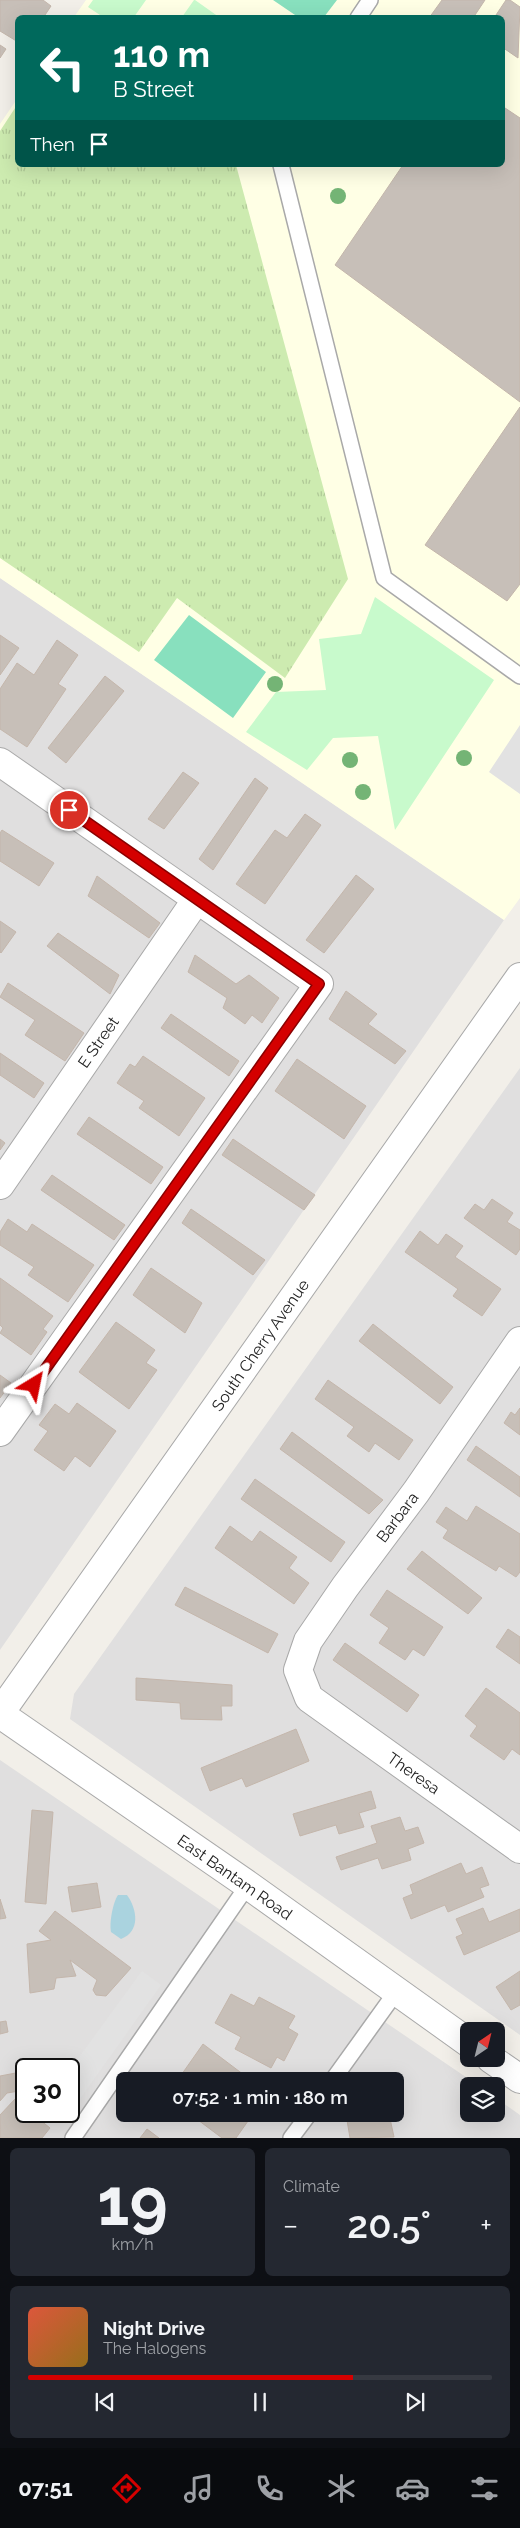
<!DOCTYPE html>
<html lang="en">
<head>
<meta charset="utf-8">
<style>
	:root { --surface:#171b24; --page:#242831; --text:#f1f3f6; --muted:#9ea1a6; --line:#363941; --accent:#d40000 }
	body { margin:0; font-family:Raleway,sans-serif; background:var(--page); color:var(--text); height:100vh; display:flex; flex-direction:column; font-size:19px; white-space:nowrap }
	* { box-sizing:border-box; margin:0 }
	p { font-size:16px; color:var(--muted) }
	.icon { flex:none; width:28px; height:28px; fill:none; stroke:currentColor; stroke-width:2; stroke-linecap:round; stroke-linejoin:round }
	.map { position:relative; height:2138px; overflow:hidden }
	.details { display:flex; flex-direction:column; gap:10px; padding:10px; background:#0d0f14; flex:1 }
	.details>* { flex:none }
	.top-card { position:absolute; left:15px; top:15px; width:490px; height:152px; border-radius:8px; box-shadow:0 5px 20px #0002; background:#00695c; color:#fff; overflow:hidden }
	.needle { width:32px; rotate:35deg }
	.controls { position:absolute; left:460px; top:2022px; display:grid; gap:10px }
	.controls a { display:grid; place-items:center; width:45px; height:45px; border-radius:8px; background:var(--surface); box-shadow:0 5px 20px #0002; font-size:25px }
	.speed { position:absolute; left:15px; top:2058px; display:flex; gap:10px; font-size:25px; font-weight:700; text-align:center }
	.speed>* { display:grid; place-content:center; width:65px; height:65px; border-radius:50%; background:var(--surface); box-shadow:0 5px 20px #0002; line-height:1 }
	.speed .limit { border:2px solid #111; border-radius:8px; background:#fff; color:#111 }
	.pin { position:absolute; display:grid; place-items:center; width:42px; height:42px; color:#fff; margin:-21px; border:2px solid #fff; border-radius:50%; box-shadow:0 1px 5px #0007 }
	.me { position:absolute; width:55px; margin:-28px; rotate:35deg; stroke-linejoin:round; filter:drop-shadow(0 0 4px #0008) }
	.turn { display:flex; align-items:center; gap:18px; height:105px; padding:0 15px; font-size:22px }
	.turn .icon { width:65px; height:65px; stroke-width:2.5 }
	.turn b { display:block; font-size:35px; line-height:42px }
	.then { display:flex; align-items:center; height:48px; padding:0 15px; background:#0003; gap:10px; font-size:19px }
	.big { font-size:38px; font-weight:600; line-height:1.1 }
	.details .widget { flex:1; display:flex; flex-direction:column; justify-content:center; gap:8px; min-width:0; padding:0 18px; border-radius:8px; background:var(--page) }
	.details .dial { align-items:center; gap:0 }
	.dial b { font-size:65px; line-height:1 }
	.song { display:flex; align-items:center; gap:15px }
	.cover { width:60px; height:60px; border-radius:8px; background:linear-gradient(135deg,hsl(10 70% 55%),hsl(40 70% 35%)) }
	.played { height:5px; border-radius:2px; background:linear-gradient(90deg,var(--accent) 70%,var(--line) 70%) }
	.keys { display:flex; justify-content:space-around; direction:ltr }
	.heat { display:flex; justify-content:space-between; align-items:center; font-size:28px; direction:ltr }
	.details .tiles { flex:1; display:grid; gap:10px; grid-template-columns:1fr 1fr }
	.widget:last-child { grid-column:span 2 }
	.trip { position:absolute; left:116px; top:2072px; width:288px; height:50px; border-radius:8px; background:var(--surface); box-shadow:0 5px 20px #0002; font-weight:600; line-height:50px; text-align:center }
	.tab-bar { display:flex; height:80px; justify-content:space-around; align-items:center; background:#090b0e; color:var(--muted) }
	.tab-bar .icon { width:35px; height:35px }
	.tab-bar .active { color:var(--accent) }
	.tab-bar b { font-size:22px; color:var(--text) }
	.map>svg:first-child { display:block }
</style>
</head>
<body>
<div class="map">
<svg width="520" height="2138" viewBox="0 0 520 2138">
	<defs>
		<pattern id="grass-tufts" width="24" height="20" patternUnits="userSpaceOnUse" patternTransform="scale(1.25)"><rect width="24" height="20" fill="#cdebb0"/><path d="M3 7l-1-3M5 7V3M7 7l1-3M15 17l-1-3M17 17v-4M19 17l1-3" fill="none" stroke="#b0c997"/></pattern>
	</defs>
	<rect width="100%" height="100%" fill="#f2efe9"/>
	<path fill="#e0dfdf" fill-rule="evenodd" d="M0 578 504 920 0 1650Z
		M520 1068V2035L70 1719 74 1694Z
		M0 1760 479 2086H469V2114H496V2098L520 2115V2138H0ZM26 2069H69V2111H26ZM125 2081H395V2114H125Z"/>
	<path fill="#ffffe5" d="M86 0H520V898L504 920 0 578V124L17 99 18 165H502V18L74 17Z"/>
	<path fill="url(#grass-tufts)" d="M17 105 18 165H236L348 579 285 678 177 598 139 652 0 558V131Z"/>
	<path fill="#c8facc" d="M93 0H146L134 17H103L88 7Z
		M194 0H195L219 17H182Z
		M375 597 494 680 395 830 378 736 333 738 307 770 246 732 276 692 326 690 319 639 361 634Z"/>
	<path fill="#88e0be" d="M273 0H337L324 17H298Z
		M189 615 266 672 233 718 154 660Z"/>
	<path fill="#e2e2e2" d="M520 725V794L489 772Z
		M142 1971 161 1985 77 2103 69 2097V2071Z"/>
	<path fill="#aad3df" d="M118 1895H127C137 1909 141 1931 121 1939L111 1932C109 1923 113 1902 118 1895Z"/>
	<path fill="#c7bfb8" stroke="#c4b6ab" d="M0 0H43L51 6 43 18H18V42L0 31Z
		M442 0H485L473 18H429Z
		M506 0H510L520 7 518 58 502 47V18H494Z
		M0 45 6 49 0 58Z
		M502 106 520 118V402L335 265 403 165H502Z
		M520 407V584L507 601 425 545Z
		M0 635 19 648 0 675Z
		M57 640 78 655 58 684 66 689 27 747 0 729V689L17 663 34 675Z
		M105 676 124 691 66 763 48 748Z
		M183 772 199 783 164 829 148 819Z
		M255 778 268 788 213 870 199 859Z
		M305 814 321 825 265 904 236 884 275 830 287 838Z
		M2 830 54 863 39 886 0 861V833Z
		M356 875 374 889 324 953 306 940Z
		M97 876 160 923 149 938 88 896Z
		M0 921 16 932 1 953 0 952Z
		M58 933 119 975 110 994 47 946Z
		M195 955 236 984 249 975 279 998 262 1023 252 1015 245 1024 223 1008 227 998 188 972Z
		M8 983 84 1033 65 1061 25 1035 35 1020 0 997Z
		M346 991 377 1014 368 1024 406 1051 395 1064 329 1019Z
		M171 1014 239 1061 229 1076 161 1028Z
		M0 1053 44 1083 34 1098 0 1075Z
		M143 1056 205 1098 179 1136 139 1108 144 1101 117 1083 130 1064 135 1067Z
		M297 1059 366 1106 344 1139 275 1091Z
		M89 1117 163 1167 151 1184 77 1134Z
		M0 1139 5 1143 0 1150Z
		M233 1139 315 1195 304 1210 222 1155Z
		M52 1175 125 1225 114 1240 41 1190Z
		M492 1199 513 1213 507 1222 520 1230V1249L516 1255 464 1218 475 1204 484 1210Z
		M191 1209 265 1260 253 1275 182 1223Z
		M8 1219 27 1232 32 1224 94 1265 68 1302 28 1275 34 1267 0 1245V1232Z
		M420 1231 438 1245 446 1234 463 1246 455 1257 501 1289 482 1316 453 1296 458 1289 405 1252Z
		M151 1268 202 1303 185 1333 133 1295Z
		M0 1278 53 1316 43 1329 47 1332 31 1355 0 1333 3 1328 0 1325Z
		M116 1322 155 1350 146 1363 157 1370 129 1409 79 1372Z
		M373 1324 453 1387 440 1404 359 1341Z
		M0 1375 11 1383 0 1398Z
		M328 1380 413 1440 399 1460 375 1443 369 1452 347 1436 354 1427 315 1399Z
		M77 1403 116 1431 90 1467 75 1456 64 1471 34 1450 48 1431 39 1425 55 1404 69 1414Z
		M520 1408V1435L504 1423 511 1412 515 1415Z
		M292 1432 383 1500 369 1514 280 1449Z
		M476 1446 520 1477V1497L467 1460Z
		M255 1479 345 1542 331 1562 241 1499Z
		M476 1506 520 1534V1572L516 1577 499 1566 496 1571 443 1538 448 1530 436 1522 446 1507 467 1521Z
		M230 1526 252 1542 260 1531 297 1557 289 1568 309 1583 294 1604 215 1548Z
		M422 1551 482 1598 468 1614 407 1569Z
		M185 1587 278 1634 268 1653 175 1605Z
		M387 1590 443 1627 424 1656 413 1649 405 1660 379 1643 389 1628 370 1615Z
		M508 1629 520 1637V1664L496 1647Z
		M345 1643 419 1695 407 1712 333 1660Z
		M136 1678 232 1685V1706H221L222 1720 181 1719 180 1703 136 1700Z
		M486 1688 520 1713V1755L512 1749 504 1760 470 1736 477 1726 465 1716Z
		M296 1729 309 1761 246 1787 242 1778 210 1791 201 1768Z
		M371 1791 376 1808 359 1813 364 1827 339 1834 336 1825 300 1836 293 1814Z
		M32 1810 53 1812 46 1904 25 1902Z
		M400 1817 405 1831 418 1827 424 1843 408 1849 411 1860 382 1869 378 1858 341 1870 336 1857 377 1843 371 1826Z
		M461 1863 466 1874 482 1867 489 1885 480 1888 484 1897 448 1912 445 1905 411 1919 403 1898 413 1894 410 1885Z
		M97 1883 101 1907 72 1912 68 1887Z
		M0 1899 6 1918 0 1919Z
		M483 1908 489 1922 520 1909V1931L464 1955 456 1937 463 1934 456 1919Z
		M55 1911 131 1968 106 1996 96 1995 93 1990 97 1980 70 1960 76 1976 56 1978 54 1989 30 1993 27 1944 51 1940 39 1931Z
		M520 1971V2005L511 2010 496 1987Z
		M231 1994 254 2006 259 1997 295 2016 288 2028 298 2034 284 2061 277 2057 271 2068 235 2049 241 2037 215 2023Z
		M6 2021 8 2032 0 2034V2022Z
		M203 2044 252 2081H177Z
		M21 2072 25 2090 7 2093 0 2101V2076Z
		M15 2099 26 2109V2111H29L50 2128 42 2138H0V2115Z
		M190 2114H253L236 2138H222Z
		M357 2114H389L394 2137 350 2138 347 2120 358 2118Z
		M147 2129 159 2138H140Z"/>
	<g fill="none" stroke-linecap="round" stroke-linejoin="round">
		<defs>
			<path id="service" d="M358 18 370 0
				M281 165 384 578 520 676
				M332 2081 396 1992
				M73 2138 248 1885
				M291 2138 309 2114"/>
			<path id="minor" d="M0 762 319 984 0 1432
				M0 1185 197 899
				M520 1341 416 1492 345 1587 308 1641 298 1670 309 1698 520 1849
				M0 1713 520 977
				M0 1714 248 1885 469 2043
				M491 2059 520 2079"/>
		</defs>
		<use href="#service" stroke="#a9a9a9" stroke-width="18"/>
		<use href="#minor" stroke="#a9a9a9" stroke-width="30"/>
		<use href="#service" stroke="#fff" stroke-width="15"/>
		<use href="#minor" stroke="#fff" stroke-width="28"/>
	</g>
	<g fill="#74b475">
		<circle cx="338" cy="196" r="8"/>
		<circle cx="275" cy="684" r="8"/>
		<circle cx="464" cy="758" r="8"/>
		<circle cx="350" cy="760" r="8"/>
		<circle cx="363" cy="792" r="8"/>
	</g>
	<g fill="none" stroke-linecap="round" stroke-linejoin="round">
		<defs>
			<path id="route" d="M34 1385 319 984 69 810"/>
		</defs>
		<use href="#route" stroke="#8a0000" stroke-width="12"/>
		<use href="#route" stroke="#d40000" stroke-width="9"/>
	</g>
	<g text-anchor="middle" stroke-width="4" stroke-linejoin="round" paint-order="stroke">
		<g font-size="16" fill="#222" stroke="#fff">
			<text transform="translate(98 1042) rotate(-55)" y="6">E Street</text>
			<text transform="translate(260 1345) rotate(-55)" y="6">South Cherry Avenue</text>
			<text transform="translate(397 1517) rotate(-53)" y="6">Barbara</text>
			<text transform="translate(414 1773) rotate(35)" y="6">Theresa</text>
			<text transform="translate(235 1877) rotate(35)" y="6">East Bantam Road</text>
		</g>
	</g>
</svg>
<div class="controls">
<a><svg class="needle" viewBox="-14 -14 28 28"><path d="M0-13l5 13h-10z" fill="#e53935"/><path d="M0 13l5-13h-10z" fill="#9ea1a6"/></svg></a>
<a><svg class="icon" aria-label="layers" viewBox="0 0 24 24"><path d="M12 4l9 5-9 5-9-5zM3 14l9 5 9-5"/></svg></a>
</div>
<div class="speed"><div class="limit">30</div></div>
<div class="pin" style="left:69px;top:810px;background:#d93025"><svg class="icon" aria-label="arrive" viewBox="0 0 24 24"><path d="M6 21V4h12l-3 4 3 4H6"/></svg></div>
<svg class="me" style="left:34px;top:1385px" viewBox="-20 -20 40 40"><path d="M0-17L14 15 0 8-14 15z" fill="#d40000" stroke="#fff" stroke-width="4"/></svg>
<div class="trip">07:52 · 1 min · 180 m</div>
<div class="top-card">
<div class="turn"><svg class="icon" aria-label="left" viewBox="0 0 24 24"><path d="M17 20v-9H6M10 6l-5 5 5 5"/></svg><div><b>110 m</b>B Street</div></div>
<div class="then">Then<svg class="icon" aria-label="arrive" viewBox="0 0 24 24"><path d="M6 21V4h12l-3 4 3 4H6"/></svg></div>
</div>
</div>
<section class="details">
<div class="tiles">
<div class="widget dial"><b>19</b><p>km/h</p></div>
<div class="widget"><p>Climate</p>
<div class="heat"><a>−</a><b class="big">20.5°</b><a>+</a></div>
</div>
<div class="widget">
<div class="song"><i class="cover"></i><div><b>Night Drive</b><p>The Halogens</p></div></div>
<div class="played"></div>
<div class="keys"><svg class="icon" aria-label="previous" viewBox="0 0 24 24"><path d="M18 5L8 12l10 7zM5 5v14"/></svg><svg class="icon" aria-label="pause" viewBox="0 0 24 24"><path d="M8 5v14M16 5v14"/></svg><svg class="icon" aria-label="next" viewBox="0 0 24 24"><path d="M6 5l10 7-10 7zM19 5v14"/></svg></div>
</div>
</div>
</section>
<nav class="tab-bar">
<b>07:51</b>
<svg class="icon active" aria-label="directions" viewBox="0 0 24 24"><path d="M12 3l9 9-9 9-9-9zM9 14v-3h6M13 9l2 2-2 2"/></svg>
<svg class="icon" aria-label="music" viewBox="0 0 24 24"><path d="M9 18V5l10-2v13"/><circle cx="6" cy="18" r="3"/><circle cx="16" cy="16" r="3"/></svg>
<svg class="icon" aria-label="phone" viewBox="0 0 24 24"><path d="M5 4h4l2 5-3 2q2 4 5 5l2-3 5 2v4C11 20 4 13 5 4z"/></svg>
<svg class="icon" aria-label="climate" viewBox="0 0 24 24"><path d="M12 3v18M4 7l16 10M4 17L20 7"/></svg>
<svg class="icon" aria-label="car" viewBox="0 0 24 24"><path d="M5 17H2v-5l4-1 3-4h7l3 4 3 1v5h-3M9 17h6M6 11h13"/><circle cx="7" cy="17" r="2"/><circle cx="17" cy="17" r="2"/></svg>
<svg class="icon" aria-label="filters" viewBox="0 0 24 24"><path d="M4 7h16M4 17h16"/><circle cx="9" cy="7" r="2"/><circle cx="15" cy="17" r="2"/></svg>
</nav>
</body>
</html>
